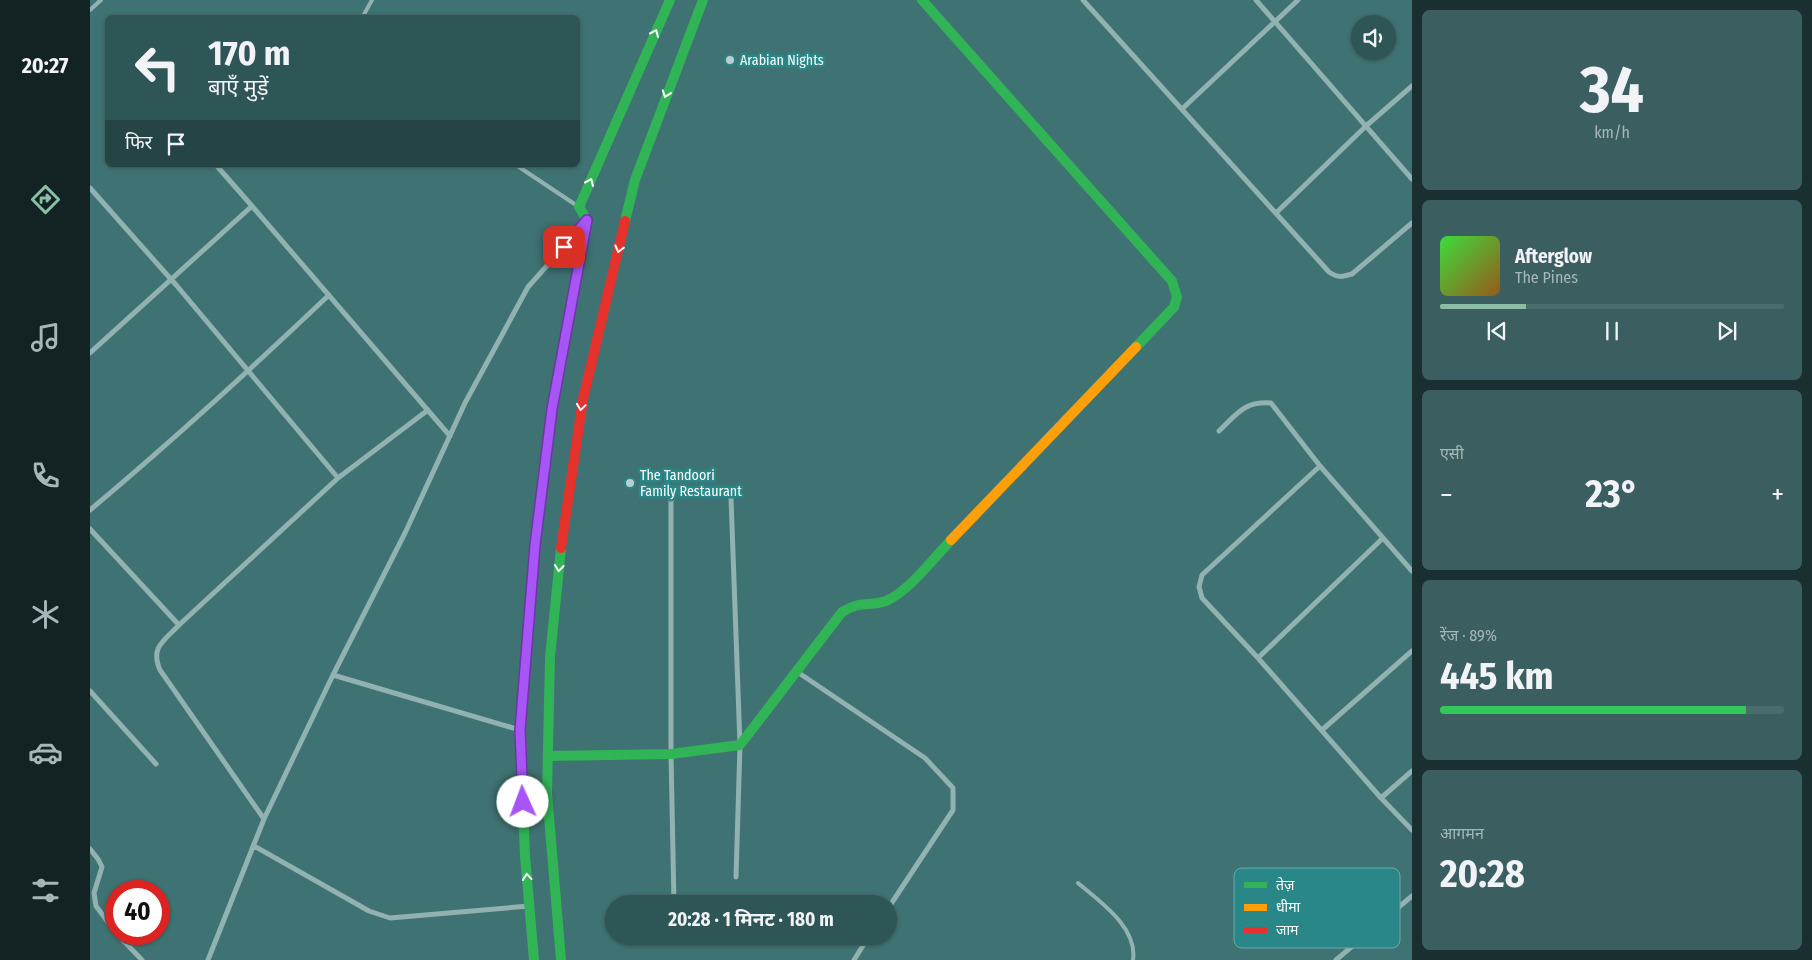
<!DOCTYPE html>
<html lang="hi">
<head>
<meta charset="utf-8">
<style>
	:root { --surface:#2f5656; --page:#3b5f60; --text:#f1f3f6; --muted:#a7b7b9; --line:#4a6c6c; --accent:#8abfa5 }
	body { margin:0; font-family:"Fira Sans Condensed","Noto Sans Devanagari",sans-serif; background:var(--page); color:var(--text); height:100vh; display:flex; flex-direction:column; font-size:19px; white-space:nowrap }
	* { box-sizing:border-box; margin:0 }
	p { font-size:16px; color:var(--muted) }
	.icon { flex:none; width:28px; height:28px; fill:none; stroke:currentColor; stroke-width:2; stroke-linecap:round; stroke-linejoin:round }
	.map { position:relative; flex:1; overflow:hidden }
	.panel { display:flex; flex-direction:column; gap:10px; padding:10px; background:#1a2f2f; width:400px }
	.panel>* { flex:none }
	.banner { position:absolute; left:15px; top:15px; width:475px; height:152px; border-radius:8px; box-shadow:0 1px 4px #0004,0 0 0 1px var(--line); background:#2f5656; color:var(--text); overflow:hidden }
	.controls { position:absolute; left:1261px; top:15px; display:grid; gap:10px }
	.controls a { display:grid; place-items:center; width:45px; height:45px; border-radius:50%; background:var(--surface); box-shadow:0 1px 4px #0004,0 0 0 1px var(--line); font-size:25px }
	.speed { position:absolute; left:15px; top:880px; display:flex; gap:10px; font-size:25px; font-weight:700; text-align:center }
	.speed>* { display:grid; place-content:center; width:65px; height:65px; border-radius:50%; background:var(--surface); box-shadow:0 1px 4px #0004,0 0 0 1px var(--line); line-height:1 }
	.speed .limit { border:8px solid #d22; background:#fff; color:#111 }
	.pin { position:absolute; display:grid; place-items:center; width:42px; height:42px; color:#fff; margin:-21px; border-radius:10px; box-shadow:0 2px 8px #0006 }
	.me { position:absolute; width:55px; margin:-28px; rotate:358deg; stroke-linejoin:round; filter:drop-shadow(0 0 4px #0008) }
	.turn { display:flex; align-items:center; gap:18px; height:105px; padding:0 20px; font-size:22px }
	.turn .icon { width:65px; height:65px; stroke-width:2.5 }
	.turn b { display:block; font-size:35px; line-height:42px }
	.then { display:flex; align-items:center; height:48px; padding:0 20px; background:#0003; gap:10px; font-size:19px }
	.big { font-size:38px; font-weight:700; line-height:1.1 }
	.panel .card { flex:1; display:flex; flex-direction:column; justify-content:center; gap:8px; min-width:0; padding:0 18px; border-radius:8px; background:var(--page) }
	.panel .dial { align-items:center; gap:0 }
	.dial b { font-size:65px; line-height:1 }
	.song { display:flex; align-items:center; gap:15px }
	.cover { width:60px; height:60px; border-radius:8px; background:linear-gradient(135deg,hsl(120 70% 55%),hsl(30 70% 35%)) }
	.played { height:5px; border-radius:2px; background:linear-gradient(90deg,var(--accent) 25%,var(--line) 25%) }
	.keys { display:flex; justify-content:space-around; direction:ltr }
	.heat { display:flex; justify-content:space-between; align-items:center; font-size:28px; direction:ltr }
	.charge { height:8px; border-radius:4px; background:linear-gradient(90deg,#34c759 89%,var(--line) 0) }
	.trip { position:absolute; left:515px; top:895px; width:292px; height:50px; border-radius:25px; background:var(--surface); box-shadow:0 1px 4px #0004,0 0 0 1px var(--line); font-weight:700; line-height:50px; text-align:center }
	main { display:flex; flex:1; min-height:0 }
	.menu { display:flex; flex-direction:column; width:90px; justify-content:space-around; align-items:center; background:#132222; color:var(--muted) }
	.menu .icon { width:35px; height:35px }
	.menu .on { color:var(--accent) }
	.menu b { font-size:22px; color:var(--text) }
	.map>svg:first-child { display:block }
</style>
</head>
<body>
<main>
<nav class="menu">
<b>20:27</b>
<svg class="icon on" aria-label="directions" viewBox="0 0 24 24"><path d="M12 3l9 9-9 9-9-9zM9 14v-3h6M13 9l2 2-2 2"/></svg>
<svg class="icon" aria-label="music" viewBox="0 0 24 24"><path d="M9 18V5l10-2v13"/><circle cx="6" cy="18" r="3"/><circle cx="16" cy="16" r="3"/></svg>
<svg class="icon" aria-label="phone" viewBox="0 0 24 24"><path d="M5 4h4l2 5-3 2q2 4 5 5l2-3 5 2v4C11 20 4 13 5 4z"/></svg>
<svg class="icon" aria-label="climate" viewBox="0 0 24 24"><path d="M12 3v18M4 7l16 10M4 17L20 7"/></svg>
<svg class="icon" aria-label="car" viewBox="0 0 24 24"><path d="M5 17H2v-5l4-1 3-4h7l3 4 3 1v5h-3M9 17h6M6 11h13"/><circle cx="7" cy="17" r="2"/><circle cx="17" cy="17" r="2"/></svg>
<svg class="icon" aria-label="filters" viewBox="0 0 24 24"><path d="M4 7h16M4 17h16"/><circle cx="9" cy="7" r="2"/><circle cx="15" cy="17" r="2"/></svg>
</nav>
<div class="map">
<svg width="1322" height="960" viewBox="0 0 1322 960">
	<rect width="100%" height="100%" fill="#3f7272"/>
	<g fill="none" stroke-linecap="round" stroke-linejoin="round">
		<path stroke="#92b1b1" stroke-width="4" d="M0 10 11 0
			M272 18 282 0
			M426 165 489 207
			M988 883C1009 901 1048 927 1043 960"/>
		<path stroke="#92b1b1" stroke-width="5" d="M993 0 1239 272C1248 278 1252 277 1262 274L1322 223
			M1166 0 1322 179
			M1092 109 1208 0
			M0 188 87 286 248 478
			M162 206 360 436
			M1186 213 1276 126 1322 86
			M0 353 162 206 126 165
			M1129 431C1147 414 1154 401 1181 403L1230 466 1322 571
			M1230 466 1112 575 1109 587 1112 598 1168 658 1291 798
			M581 488V754L584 904
			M641 498 650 745 646 877
			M0 510C82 441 161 369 239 295
			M0 529 89 625
			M1168 658 1293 538
			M706 671 835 758 863 788V810L799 907
			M243 675 430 730
			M0 691 66 764
			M1232 730 1322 651
			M1322 771 1291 798 1322 830
			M174 819 70 670C60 647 74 641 89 625L248 478 338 410
			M164 846 279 911 300 918 439 906
			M0 849 8 859 12 867 4 893 6 906 26 933
			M27 934 52 960
			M118 960 174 819 243 675 315 533 375 403 438 287 495 223
			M764 960 779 936
			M1246 960 1322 896"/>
		<path stroke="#30b455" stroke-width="10" d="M832 0 1082 281 1087 297 1084 307 1046 347
			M535 221 545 180 613 0
			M464 399 497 220 489 207 580 0
			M435 669 430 730 435 856 444 960
			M458 756 581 754 650 745 752 612C771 600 779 607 796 601 818 592 844 558 861 540
			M471 960 457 793 460 657 471 548"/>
		<path stroke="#ff9f0a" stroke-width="10" d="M861 540 1046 347"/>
		<path stroke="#e5322d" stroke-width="10" d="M471 548 493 399 535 221
			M435 669 445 545 464 399"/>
	</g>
	<defs><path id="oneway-chevron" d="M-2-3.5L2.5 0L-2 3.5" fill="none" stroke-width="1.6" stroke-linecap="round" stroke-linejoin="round" transform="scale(1.25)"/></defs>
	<g stroke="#fff">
		<use href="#oneway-chevron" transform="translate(565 33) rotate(-66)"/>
		<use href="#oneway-chevron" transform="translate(576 94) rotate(110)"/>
		<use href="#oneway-chevron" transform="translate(500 182) rotate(-66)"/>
		<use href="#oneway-chevron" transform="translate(529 249) rotate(104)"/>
		<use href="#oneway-chevron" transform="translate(491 407) rotate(98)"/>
		<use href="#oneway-chevron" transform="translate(469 568) rotate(96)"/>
		<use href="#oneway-chevron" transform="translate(437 877) rotate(-95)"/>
	</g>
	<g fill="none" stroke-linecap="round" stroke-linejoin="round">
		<defs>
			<path id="route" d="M433 802 430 730 445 545 462 409 497 220 474 247"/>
		</defs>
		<use href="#route" stroke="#6d37a1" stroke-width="12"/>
		<use href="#route" stroke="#a855f7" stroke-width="9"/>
	</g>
	<g fill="#bccece" stroke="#298788" stroke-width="2">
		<circle cx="640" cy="60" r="5"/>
		<circle cx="540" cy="483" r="5"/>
	</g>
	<g text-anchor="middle" stroke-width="5" stroke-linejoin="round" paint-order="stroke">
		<g font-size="14" fill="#fff" stroke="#298788" text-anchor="start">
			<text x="650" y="65">Arabian Nights</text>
			<text x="550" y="480">The Tandoori<tspan x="550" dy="16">Family Restaurant</tspan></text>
		</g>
	</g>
	<rect x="1144" y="868" width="166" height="80" rx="8" fill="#298788" stroke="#69abac" stroke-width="1"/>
	<rect x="1154" y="882" width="23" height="6" fill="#30b455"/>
	<rect x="1154" y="904" width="23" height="7" fill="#ff9f0a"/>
	<rect x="1154" y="927" width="23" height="6" fill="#e5322d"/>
	<g font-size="14" fill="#fff">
		<text x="1186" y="890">तेज़</text>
		<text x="1186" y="912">धीमा</text>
		<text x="1186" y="935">जाम</text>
	</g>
</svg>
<div class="controls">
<a><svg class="icon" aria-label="sound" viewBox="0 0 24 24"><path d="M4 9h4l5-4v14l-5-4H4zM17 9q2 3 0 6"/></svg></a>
</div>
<div class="speed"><div class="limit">40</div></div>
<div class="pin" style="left:474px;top:247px;background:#d93025"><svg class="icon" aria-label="arrive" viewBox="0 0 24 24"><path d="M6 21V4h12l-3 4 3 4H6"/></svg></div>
<svg class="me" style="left:433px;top:802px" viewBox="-20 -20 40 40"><circle r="19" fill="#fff"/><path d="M0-13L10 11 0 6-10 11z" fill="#a855f7"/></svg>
<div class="trip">20:28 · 1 मिनट · 180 m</div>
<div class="banner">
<div class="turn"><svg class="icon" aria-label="left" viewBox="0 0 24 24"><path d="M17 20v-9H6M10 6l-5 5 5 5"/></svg><div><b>170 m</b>बाएँ मुड़ें</div></div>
<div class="then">फिर<svg class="icon" aria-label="arrive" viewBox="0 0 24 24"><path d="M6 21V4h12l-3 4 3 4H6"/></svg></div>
</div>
</div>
<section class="panel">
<div class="card dial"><b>34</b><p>km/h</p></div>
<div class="card">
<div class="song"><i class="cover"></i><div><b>Afterglow</b><p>The Pines</p></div></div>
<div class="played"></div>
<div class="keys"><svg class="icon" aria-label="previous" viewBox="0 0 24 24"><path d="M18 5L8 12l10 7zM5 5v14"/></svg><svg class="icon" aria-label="pause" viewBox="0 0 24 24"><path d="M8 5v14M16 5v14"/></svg><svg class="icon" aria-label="next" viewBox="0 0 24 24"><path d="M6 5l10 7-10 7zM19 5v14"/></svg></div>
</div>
<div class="card"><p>एसी</p>
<div class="heat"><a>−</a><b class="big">23°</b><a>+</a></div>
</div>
<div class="card"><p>रेंज · 89%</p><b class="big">445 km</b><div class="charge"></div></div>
<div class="card"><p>आगमन</p><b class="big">20:28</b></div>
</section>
</main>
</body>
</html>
